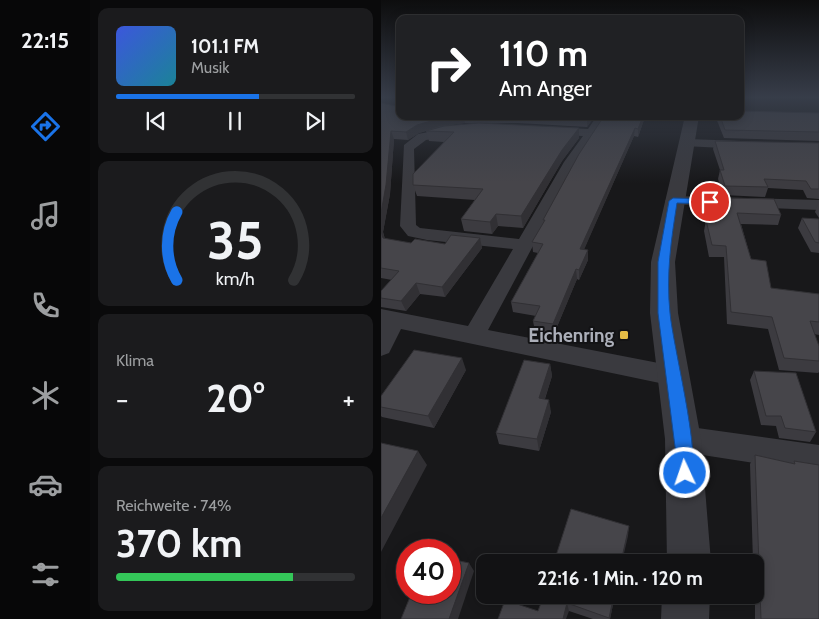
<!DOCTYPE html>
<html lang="de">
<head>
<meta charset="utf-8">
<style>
	:root { --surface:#121214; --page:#1b1b1d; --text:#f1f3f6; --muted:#9c9ea0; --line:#313234; --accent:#1a73e8 }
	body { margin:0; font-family:Cabin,sans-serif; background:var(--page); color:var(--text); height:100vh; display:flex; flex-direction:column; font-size:19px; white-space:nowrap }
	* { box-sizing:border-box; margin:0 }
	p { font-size:16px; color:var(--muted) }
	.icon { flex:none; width:28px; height:28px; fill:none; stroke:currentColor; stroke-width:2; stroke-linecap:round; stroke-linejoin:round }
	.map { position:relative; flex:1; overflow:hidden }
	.panel { display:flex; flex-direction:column; gap:8px; padding:8px; background:#0a0a0b; width:291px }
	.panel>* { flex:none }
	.guide { position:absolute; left:15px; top:15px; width:348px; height:105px; border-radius:10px; box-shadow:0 2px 12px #0003,0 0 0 1px var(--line); background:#202124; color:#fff; overflow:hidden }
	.speed { position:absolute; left:15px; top:539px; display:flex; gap:10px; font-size:25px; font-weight:700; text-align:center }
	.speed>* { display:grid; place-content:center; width:65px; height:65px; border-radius:50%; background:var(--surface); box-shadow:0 2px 12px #0003,0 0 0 1px var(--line); line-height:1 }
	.speed .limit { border:8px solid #d22; background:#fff; color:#111 }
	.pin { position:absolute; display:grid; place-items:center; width:42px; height:42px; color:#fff; margin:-21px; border:2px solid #fff; border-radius:50%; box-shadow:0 1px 5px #0007 }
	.me { position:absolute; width:55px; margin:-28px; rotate:357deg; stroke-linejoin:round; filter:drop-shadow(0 0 4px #0008) }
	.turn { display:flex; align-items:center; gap:18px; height:105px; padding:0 20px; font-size:22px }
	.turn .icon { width:65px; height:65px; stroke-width:2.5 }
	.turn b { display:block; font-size:35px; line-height:42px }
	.big { font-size:38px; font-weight:800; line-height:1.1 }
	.panel .widget { flex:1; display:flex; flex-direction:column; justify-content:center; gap:8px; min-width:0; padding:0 18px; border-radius:10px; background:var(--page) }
	.panel .dial { align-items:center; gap:0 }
	.dial svg { height:130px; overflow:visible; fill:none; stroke:var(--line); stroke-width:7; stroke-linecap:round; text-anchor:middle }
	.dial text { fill:var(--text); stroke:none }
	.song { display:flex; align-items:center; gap:15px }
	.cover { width:60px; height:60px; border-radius:8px; background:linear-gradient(135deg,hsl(230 70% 55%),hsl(190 70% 35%)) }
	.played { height:5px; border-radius:2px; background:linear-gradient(90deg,var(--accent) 60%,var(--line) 60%) }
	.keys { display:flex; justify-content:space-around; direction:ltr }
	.heat { display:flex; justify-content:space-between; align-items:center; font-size:28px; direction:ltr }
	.charge { height:8px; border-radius:4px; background:linear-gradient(90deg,#34c759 74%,var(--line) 0) }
	.trip { position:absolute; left:95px; top:554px; width:288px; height:50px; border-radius:10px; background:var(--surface); box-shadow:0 2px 12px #0003,0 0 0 1px var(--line); font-weight:800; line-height:50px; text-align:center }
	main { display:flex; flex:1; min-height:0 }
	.dock { display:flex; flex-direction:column; width:90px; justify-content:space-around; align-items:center; background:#070708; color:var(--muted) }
	.dock .icon { width:35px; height:35px }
	.dock .on { color:var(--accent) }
	.dock b { font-size:22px; color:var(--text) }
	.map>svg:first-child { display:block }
</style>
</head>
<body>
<main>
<nav class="dock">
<b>22:15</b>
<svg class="icon on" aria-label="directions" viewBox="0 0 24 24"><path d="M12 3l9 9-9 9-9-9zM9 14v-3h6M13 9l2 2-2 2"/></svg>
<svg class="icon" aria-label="music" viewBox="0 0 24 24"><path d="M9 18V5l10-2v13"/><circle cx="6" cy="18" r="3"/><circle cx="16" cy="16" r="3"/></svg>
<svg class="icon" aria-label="phone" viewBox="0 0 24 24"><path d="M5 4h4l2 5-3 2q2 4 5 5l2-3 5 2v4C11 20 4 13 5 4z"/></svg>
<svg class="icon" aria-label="climate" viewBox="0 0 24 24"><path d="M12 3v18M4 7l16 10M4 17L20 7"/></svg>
<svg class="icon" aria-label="car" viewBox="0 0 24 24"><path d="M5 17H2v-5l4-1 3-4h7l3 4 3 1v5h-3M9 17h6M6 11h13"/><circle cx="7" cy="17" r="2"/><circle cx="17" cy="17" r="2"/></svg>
<svg class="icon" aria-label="filters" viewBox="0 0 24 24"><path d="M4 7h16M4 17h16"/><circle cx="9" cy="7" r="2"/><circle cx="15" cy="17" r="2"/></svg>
</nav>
<section class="panel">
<div class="widget">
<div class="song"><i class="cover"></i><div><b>101.1 FM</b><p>Musik</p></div></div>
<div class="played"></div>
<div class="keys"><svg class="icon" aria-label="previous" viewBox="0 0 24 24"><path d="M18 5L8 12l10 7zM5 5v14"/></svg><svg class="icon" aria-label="pause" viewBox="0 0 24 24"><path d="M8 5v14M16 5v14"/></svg><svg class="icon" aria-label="next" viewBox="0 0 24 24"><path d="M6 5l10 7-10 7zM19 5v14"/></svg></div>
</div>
<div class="widget dial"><svg viewBox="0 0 100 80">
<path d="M14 69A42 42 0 1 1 86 69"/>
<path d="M14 69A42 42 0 0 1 14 27" stroke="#1a73e8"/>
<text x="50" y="56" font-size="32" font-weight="700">35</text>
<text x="50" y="72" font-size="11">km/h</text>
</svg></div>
<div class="widget"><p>Klima</p>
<div class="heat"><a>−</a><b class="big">20°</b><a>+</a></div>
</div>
<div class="widget"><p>Reichweite · 74%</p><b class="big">370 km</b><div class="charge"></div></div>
</section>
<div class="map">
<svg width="438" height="619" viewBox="0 0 438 619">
	<rect width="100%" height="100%" fill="#18181a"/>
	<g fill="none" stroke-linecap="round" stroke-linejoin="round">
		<path fill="#3a3a3f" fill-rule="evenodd" d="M216 116H227L197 162 107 330 293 366 302 369 305 376 302 383 293 386 20 329 8 353 0 356V309L87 326 132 249 46 240 27 236 19 226 23 145 37 134 75 127 81 131 75 135 45 140 33 149 35 225 39 228 138 239 183 162 202 136 171 135 165 131 171 127 207 129Z
			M307 139 362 141 368 145 362 149 303 146 301 143Z
			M292 196 438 200V210L287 204 284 201 287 198Z
			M302 426 438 445V473L302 452 292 448 288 439 292 430Z"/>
		<path fill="#3a3a3f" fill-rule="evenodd" d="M304 116H318L294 262 297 313 320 439 330 562H286L284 439 269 313 270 262Z
			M281 595H329L328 619H280Z"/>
	</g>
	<path fill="#3c3b40" d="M0 103 19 116H214L206 127 137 123H84L70 125 198 128V138L181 161 142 228 117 226 111 234 83 231 80 219 94 200 36 196 32 185 63 142 48 141 45 131 38 133 27 140 13 139 9 194 2 232 4 239 30 243 64 244 99 238 101 248 64 297 39 294 25 311 0 307V291L11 280 0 278Z
		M438 113V141L343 138 335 118V116Z
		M264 117 257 137 253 136 203 249 207 260 198 280 196 279 173 334 154 331 152 321 155 316 132 312 130 302 157 253 152 252 151 242 162 223V220Z
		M334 141 438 143V199L426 198 422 190 387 188 384 197 342 195 337 179 339 170 332 149Z
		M342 198 400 215 397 225 360 224 370 259 390 288 438 294V335L433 334 438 346V372L437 373 398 370 387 329 346 324 343 257H328L323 231 325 220H328L327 216 329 205H340Z
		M438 202V218L434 212Z
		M421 218 438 219V253L430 252 417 228Z
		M169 364 171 376 164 399 170 412 158 451 118 444 115 433Z
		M85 370 53 428 1 417 0 416V396Z
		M373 371 435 432 429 442 398 438 395 426 380 425 369 380Z
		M374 455 412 463 413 461 438 619H374V562H372L369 464Z
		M163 595H234L229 619H212L188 611H157Z"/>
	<path fill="#313034" d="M76 116H83L84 123 59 126 38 133 27 140 25 132 36 125 57 119Z
		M208 116H214L206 127V119Z
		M262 116H264V117L257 137V129Z
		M198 128V138L181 161 142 228 140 216 181 150Z
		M254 128 253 136 199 259V249Z
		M10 131 13 139 9 194 2 232 6 248 2 238 0 231V213Z
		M115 214 117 226 111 234 109 222Z
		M99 238 101 248 64 297 61 287Z
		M207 250V260L198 280V270Z
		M195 269 196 279 173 334 172 324Z
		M35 283 39 294 25 311 20 301Z
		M81 358 85 370 53 428 47 416Z
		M169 364 171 376 160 410 158 398Z
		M168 400 170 412 158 451 156 439Z
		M37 451 46 465 0 552V518Z
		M248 526 247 536 241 562H240Z
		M88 563 93 571 77 619H68Z
		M233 595H234L229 619H228Z
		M186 603 188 611 185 619H182Z"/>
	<path fill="#46454a" stroke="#313034" d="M0 103 19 107V116H76L57 119 36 125 25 132 10 131 5 185 0 213Z
		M359 111 438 113V132L344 130 339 116H359Z
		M158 116H208L206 119Z
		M223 116H262L257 129 254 128 199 249 207 250 198 270 195 269 172 324 152 321 159 306 130 302 162 244 151 242 164 220H162L198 154Z
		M98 123 198 128 181 150 140 216 115 214 109 222 80 219 102 189 32 185V174L73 132 45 131 63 126Z
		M334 141 438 143V189H430L425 181 383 179 387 187 344 186 339 170H343Z
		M342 198 393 199 400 215 356 213 370 259 385 261 390 288 438 294V322L429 321 438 346V361L403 358 391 317 350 312 345 246 331 245 325 220H333L329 205 343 206Z
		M421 218 438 219V243L434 242Z
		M0 231 2 238 30 243 34 239 64 244 70 235 99 238 61 287 35 283 20 301 0 298V291L18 271 0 268Z
		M33 350 81 358 47 416 0 407V396Z
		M143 360 169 364 158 398 168 400 156 439 115 433Z
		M373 371 415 373 435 432 404 428 400 416H385Z
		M0 443 37 451 0 518Z
		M374 455 414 464 413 461 438 465V619H380Z
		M190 509 248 526 240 562H173Z
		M69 559 88 563 68 619H20L31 592H69Z
		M163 595H233L228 618 186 603 182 619H117L124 600 157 611Z"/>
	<linearGradient id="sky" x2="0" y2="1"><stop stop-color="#0d0d0e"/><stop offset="0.53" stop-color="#373d49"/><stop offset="1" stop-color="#373d49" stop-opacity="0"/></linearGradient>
	<rect width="438" height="183" fill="url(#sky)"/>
	<path fill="#1a73e8" stroke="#114b97" d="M292 198 329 199 333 202 329 204 296 203C290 240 285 275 289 313 292 346 320 454 310 478L304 480 298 478 277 313V262L288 201Z"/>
	<rect fill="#e4bc46" stroke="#131315" stroke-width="2" x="238" y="330" width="10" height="10" rx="2.5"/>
	<g text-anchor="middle" stroke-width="4" stroke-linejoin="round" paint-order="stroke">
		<g font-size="19" font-weight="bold" fill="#acafb9" stroke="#131315" text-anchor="end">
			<text x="233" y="342">Eichenring</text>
		</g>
	</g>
</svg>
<div class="speed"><div class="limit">40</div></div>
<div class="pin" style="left:329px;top:202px;background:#d93025"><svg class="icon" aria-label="arrive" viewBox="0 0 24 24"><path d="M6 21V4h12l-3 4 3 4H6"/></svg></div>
<svg class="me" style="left:304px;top:473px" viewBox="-20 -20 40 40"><circle r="17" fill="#1a73e8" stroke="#fff" stroke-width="3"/><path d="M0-11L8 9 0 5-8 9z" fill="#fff"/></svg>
<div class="trip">22:16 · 1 Min. · 120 m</div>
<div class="guide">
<div class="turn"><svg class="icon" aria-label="right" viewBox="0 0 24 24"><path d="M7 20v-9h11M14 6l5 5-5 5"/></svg><div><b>110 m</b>Am Anger</div></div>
</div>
</div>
</main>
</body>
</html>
